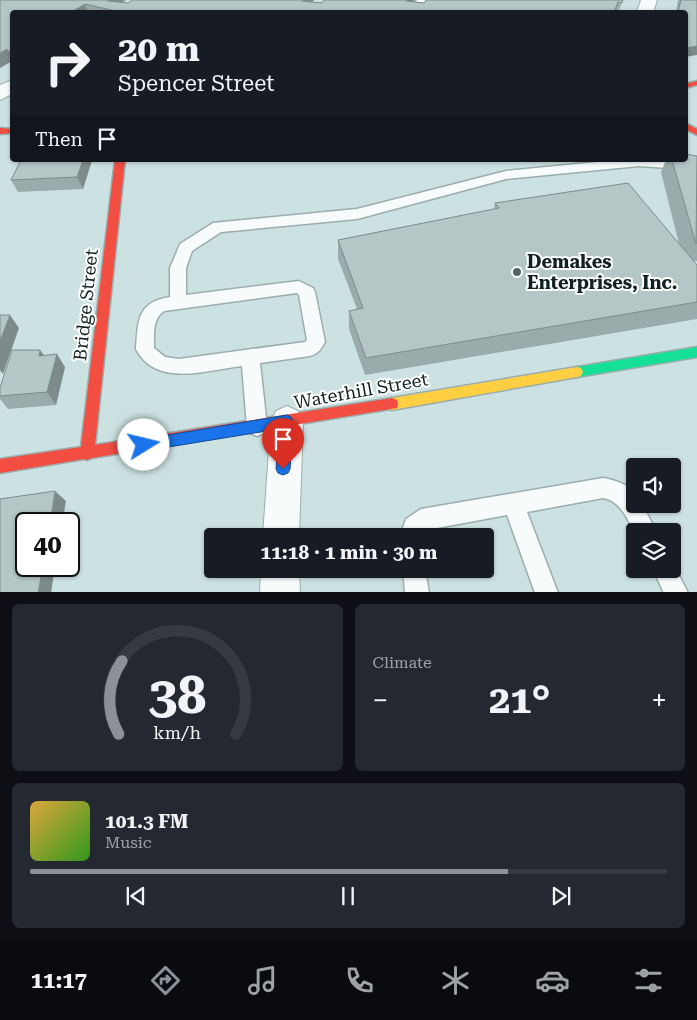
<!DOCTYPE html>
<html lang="en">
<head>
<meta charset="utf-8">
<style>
	:root { --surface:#171b24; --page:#242831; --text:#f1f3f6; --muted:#9ea1a6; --line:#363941; --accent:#8c9099 }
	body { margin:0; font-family:"Roboto Serif",serif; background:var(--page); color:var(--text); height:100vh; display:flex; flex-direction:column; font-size:19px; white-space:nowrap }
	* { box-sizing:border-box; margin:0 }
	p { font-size:16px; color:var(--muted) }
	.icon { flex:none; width:28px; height:28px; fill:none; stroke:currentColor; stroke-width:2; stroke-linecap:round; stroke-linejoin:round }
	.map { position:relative; height:592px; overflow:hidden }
	.details { display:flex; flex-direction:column; gap:12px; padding:12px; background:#0d0f14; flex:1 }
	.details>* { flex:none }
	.banner { position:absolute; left:10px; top:10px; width:678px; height:152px; border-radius:5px; box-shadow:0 1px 4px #0004; background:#171b24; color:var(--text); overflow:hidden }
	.controls { position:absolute; left:626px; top:458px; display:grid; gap:10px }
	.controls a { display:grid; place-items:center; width:55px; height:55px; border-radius:5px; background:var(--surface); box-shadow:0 1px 4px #0004; font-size:25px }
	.speed { position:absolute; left:15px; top:512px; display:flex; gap:10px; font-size:25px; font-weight:700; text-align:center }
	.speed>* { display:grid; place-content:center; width:65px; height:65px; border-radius:50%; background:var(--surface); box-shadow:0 1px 4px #0004; line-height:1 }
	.speed .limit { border:2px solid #111; border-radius:8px; background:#fff; color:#111 }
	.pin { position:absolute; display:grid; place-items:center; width:42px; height:42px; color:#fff; margin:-51px -21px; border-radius:50% 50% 50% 0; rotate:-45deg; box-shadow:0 0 5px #0007 }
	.pin .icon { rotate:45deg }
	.me { position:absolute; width:55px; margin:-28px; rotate:81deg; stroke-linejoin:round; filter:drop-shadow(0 0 4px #0008) }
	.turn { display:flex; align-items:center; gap:18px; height:105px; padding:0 25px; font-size:22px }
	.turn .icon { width:65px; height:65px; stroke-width:2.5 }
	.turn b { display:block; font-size:35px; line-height:42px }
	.then { display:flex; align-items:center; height:48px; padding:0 25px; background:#0003; gap:10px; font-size:19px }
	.big { font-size:38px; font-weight:700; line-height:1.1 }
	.details .widget { flex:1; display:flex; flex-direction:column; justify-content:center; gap:8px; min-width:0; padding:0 18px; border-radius:8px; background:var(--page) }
	.details .dial { align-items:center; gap:0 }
	.dial svg { height:130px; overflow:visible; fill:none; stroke:var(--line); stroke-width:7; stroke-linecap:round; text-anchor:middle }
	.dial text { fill:var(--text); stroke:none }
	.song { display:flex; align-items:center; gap:15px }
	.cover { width:60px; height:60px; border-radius:8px; background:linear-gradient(135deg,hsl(40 70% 55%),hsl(110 70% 35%)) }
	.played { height:5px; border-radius:2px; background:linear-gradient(90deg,var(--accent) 75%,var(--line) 75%) }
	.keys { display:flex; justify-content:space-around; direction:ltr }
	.heat { display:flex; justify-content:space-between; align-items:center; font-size:28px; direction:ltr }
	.details .tiles { flex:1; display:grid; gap:12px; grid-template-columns:1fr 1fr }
	.widget:last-child { grid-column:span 2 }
	.trip { position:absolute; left:204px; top:528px; width:290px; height:50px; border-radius:5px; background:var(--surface); box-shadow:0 1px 4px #0004; font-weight:700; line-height:50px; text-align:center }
	.menu { display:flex; height:80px; justify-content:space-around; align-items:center; background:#090b0e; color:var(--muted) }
	.menu .icon { width:35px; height:35px }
	.menu .current { color:var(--accent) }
	.menu b { font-size:22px; color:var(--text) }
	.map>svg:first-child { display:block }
</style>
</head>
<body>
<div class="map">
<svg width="697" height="593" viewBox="0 0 697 593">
	<rect width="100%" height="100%" fill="#cce2e2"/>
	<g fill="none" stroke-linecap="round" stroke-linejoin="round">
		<defs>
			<path id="lane" d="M618 160 697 162V170L639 166 506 179 357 219 221 232 192 251 186 268V295L299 281 313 288 315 292 325 342C321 349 318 354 310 356L260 363 267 427 264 433 257 436 250 433 247 427 242 366C207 370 156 388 136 349 138 321 137 302 170 297V268L180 244 213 223 357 209 506 171ZM297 293 299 295 307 340 305 342 179 359 165 357 154 348C154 335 152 319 164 311Z
				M603 478C615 480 627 484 635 493V504H642L656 531H635V534C628 520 621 501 603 498L527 512 558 593H535L507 515 426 530 422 536H400L406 519 421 509Z
				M672 562 688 593H664L653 569H672Z
				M403 569H425L429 593H405Z"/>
			<path id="street" d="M417 0H434L423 12H407Z
				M641 0H657L653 12H637Z
				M12 80V94L0 100V85Z
				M287 406 298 411 303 421 299 536H263L271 421 276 411Z
				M261 569H299L300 593H260Z"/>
			<path id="fast" d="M697 347V357L577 377 573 376 571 372 573 368 577 367Z"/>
			<path id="slow" d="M577 367 581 368 583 372 581 376 577 377 392 410 387 408 386 404 387 400 392 398Z"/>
			<path id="jam" d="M697 81V85L685 88V84Z
				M685 123 697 129V135L685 129Z
				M0 128 12 129V133L0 134Z
				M115 160H125L95 445 392 398 397 400 398 404 397 408 92 458 87 460 84 459 0 473V459L81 447Z"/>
		</defs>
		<use href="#lane" stroke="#9cadad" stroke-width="3"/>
		<use href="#street" stroke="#9cadad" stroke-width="2"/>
		<use href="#fast" stroke="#9cadad" stroke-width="3"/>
		<use href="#slow" stroke="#9cadad" stroke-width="3"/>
		<use href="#jam" stroke="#9cadad" stroke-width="3"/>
		<use href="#lane" fill="#f7fbfb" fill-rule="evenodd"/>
		<use href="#street" fill="#f7fbfb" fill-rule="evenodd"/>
		<use href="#fast" fill="#16e098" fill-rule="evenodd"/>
		<use href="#slow" fill="#ffcf43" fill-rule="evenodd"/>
		<use href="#jam" fill="#f24e42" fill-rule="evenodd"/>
	</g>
	<path fill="#9baaaa" d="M0 0H126L122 2 128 3 314 0 312 2 322 3 414 2 424 3 623 0 618 12H12V62V61L0 68Z
		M678 0H697L685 12H676Z
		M697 156V261H694L697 265V319L365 375 349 329V311L357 309 338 259V240L494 209 495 203 679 244 661 172 666 160H685Z
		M21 160H92L83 189 18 192 11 180Z
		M44 355 65 367 56 405 8 409 0 399V388Z"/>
	<path fill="#7e8b8b" d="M109 0H126L114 7 108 1Z
		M304 0H314L303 12 302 1Z
		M407 0H415L405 12 406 1Z
		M85 4 88 12H72Z
		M697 46V55L685 57V48Z
		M7 49H12V62V61L0 68V53Z
		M83 160H92L83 189 77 177Z
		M10 315 19 328 3 374 0 370V341Z
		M40 350 49 362 39 356Z
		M57 354 65 367 56 405 47 392Z
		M55 491 66 501 62 524H50Z
		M43 566H55L51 593H38Z"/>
	<path fill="#b4c6c6" stroke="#7e8b8b" d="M0 0H109L108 1 128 3 132 0H304L302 1 322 3 324 0H407L406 1 424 3 426 0H623L622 3 618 2 614 12H390L382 11 380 12H120L85 4 72 12H12V49L8 52 7 49 0 53Z
		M681 0H697V46L685 48V12H678Z
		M685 154 697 156 696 244 672 160H685Z
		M21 160H83L77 177 11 180Z
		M628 183 697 265V302L366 358 349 311 363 308 338 240 499 208 495 203Z
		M0 315H10L0 341Z
		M12 350H40L39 356 57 354 47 392 0 396V388Z
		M55 491 50 524H26V566H43L38 593H0V499Z"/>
	<path fill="#1a73e8" stroke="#114b97" d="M287 415 291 417 293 421 290 469 288 473 283 475 278 473 276 469 279 429 144 451 139 450 137 445 139 440 144 439Z"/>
	<circle fill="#526565" stroke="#fff" stroke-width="2" cx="517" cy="272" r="5"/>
	<g text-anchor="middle" stroke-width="4" stroke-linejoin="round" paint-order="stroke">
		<g font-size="18" font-weight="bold" fill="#112121" stroke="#fff" text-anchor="start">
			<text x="527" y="268">Demakes<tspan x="527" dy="21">Enterprises, Inc.</tspan></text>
		</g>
		<g font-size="18" fill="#112121" stroke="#fff">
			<text transform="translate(86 305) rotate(-84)" y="6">Bridge Street</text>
			<text transform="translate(361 391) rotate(-10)" y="6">Waterhill Street</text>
		</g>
	</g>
</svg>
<div class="controls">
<a><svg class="icon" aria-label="sound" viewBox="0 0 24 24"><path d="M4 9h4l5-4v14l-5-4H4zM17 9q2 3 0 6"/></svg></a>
<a><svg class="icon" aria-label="layers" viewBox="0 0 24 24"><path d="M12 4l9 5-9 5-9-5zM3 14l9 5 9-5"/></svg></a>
</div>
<div class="speed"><div class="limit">40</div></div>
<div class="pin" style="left:283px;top:469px;background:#d93025"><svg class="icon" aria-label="arrive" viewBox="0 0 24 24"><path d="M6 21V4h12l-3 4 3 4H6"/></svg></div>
<svg class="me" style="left:144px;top:445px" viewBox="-20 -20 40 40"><circle r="19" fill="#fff"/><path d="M0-13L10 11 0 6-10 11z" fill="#1a73e8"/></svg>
<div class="trip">11:18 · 1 min · 30 m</div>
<div class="banner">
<div class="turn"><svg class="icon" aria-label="right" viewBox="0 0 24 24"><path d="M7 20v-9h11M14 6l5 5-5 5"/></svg><div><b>20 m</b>Spencer Street</div></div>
<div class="then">Then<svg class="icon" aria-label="arrive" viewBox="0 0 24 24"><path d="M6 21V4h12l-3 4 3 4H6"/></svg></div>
</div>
</div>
<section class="details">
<div class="tiles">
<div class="widget dial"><svg viewBox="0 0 100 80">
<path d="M14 69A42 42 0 1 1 86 69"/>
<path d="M14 69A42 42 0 0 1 16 24" stroke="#8c9099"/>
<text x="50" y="56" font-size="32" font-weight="700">38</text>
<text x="50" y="72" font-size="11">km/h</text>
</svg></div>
<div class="widget"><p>Climate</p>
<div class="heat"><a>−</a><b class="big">21°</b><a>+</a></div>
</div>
<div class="widget">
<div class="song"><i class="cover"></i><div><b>101.3 FM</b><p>Music</p></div></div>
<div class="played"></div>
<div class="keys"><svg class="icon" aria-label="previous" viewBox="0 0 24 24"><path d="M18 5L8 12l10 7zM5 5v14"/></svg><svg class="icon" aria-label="pause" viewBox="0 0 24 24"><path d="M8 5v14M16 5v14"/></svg><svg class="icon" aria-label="next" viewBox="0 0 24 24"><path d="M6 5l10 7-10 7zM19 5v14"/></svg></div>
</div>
</div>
</section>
<nav class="menu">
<b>11:17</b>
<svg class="icon current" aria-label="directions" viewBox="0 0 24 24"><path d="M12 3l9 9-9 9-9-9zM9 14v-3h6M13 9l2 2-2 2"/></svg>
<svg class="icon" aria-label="music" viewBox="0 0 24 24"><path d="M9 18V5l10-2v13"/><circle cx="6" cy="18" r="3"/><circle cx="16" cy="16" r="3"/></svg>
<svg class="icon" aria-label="phone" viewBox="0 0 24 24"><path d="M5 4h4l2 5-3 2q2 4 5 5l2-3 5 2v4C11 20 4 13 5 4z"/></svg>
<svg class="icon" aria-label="climate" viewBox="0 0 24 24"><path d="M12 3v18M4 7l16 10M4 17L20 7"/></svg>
<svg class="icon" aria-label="car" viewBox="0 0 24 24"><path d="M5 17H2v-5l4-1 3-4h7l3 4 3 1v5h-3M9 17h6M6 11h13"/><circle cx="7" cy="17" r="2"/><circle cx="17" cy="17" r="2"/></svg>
<svg class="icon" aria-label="filters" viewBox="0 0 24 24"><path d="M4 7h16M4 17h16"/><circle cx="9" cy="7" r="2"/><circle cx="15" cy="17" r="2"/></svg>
</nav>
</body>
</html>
